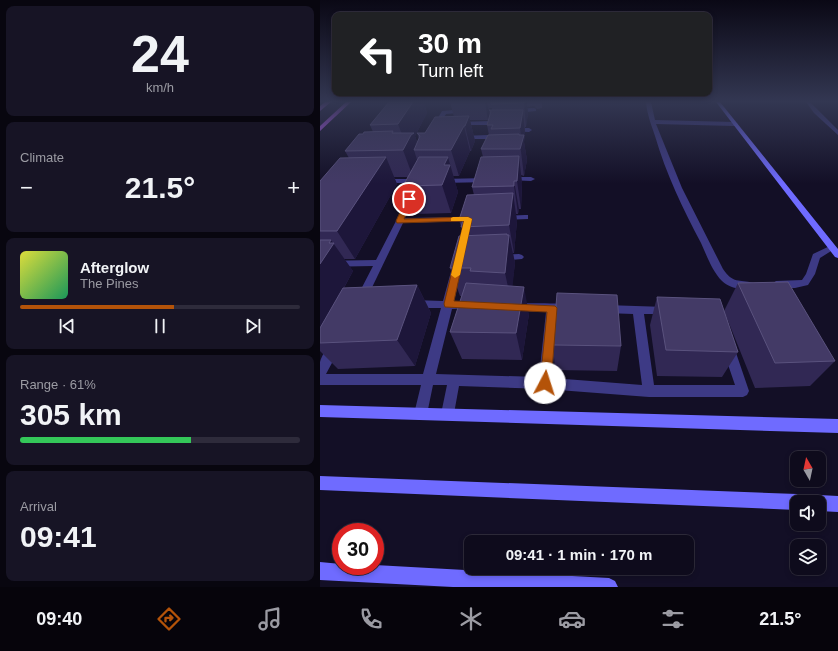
<!DOCTYPE html>
<html lang="en">
<head>
<meta charset="utf-8">
<style>
	:root { --surface:#0e0b1c; --page:#171425; --text:#f1f3f6; --muted:#9b9ba3; --line:#2e2b3b; --accent:#b45309 }
	body { margin:0; font-family:Helvetica,sans-serif; background:var(--page); color:var(--text); height:100vh; display:flex; flex-direction:column; font-size:15px; white-space:nowrap }
	* { box-sizing:border-box; margin:0 }
	p { font-size:13px; color:var(--muted) }
	.icon { flex:none; width:22px; height:22px; fill:none; stroke:currentColor; stroke-width:2; stroke-linecap:round; stroke-linejoin:round }
	.map { position:relative; flex:1; overflow:hidden }
	.drawer { display:flex; flex-direction:column; gap:6px; padding:6px; background:#08060f; width:320px }
	.drawer>* { flex:none }
	.banner { position:absolute; left:12px; top:12px; width:380px; height:84px; border-radius:8px; box-shadow:0 2px 6px #0003,0 0 0 1px var(--line); background:#202124; color:#fff; overflow:hidden }
	.needle { width:26px; rotate:351deg }
	.buttons { position:absolute; left:470px; top:451px; display:grid; gap:8px }
	.buttons a { display:grid; place-items:center; width:36px; height:36px; border-radius:8px; background:var(--surface); box-shadow:0 2px 6px #0003,0 0 0 1px var(--line); font-size:20px }
	.speed { position:absolute; left:12px; top:523px; display:flex; gap:8px; font-size:20px; font-weight:700; text-align:center }
	.speed>* { display:grid; place-content:center; width:52px; height:52px; border-radius:50%; background:var(--surface); box-shadow:0 2px 6px #0003,0 0 0 1px var(--line); line-height:1 }
	.speed .limit { border:6px solid #d22; background:#fff; color:#111 }
	.pin { position:absolute; display:grid; place-items:center; width:34px; height:34px; color:#fff; margin:-17px; border:2px solid #fff; border-radius:50%; box-shadow:0 1px 4px #0007 }
	.me { position:absolute; width:44px; margin:-22px; rotate:5deg; stroke-linejoin:round; filter:drop-shadow(0 0 3px #0008) }
	.turn { display:flex; align-items:center; gap:14px; height:84px; padding:0 20px; font-size:18px }
	.turn .icon { width:52px; height:52px; stroke-width:2.5 }
	.turn b { display:block; font-size:28px; line-height:34px }
	.big { font-size:30px; font-weight:700; line-height:1.1 }
	.drawer .widget { flex:1; display:flex; flex-direction:column; justify-content:center; gap:6px; min-width:0; padding:0 14px; border-radius:8px; background:var(--page) }
	.drawer .dial { align-items:center; gap:0 }
	.dial b { font-size:52px; line-height:1 }
	.song { display:flex; align-items:center; gap:12px }
	.cover { width:48px; height:48px; border-radius:6px; background:linear-gradient(135deg,hsl(60 70% 55%),hsl(150 70% 35%)) }
	.played { height:4px; border-radius:2px; background:linear-gradient(90deg,var(--accent) 55%,var(--line) 55%) }
	.keys { display:flex; justify-content:space-around; direction:ltr }
	.heat { display:flex; justify-content:space-between; align-items:center; font-size:22px; direction:ltr }
	.charge { height:6px; border-radius:3px; background:linear-gradient(90deg,#34c759 61%,var(--line) 0) }
	.trip { position:absolute; left:144px; top:535px; width:230px; height:40px; border-radius:8px; background:var(--surface); box-shadow:0 2px 6px #0003,0 0 0 1px var(--line); font-weight:700; line-height:40px; text-align:center }
	.menu { display:flex; height:64px; justify-content:space-around; align-items:center; background:#06040b; color:var(--muted) }
	.menu .icon { width:28px; height:28px }
	.menu .selected { color:var(--accent) }
	.menu b { font-size:18px; color:var(--text) }
	main { display:flex; flex:1; min-height:0 }
	.map>svg:first-child { display:block }
</style>
</head>
<body>
<main>
<section class="drawer">
<div class="widget dial"><b>24</b><p>km/h</p></div>
<div class="widget"><p>Climate</p>
<div class="heat"><a>−</a><b class="big">21.5°</b><a>+</a></div>
</div>
<div class="widget">
<div class="song"><i class="cover"></i><div><b>Afterglow</b><p>The Pines</p></div></div>
<div class="played"></div>
<div class="keys"><svg class="icon" aria-label="previous" viewBox="0 0 24 24"><path d="M18 5L8 12l10 7zM5 5v14"/></svg><svg class="icon" aria-label="pause" viewBox="0 0 24 24"><path d="M8 5v14M16 5v14"/></svg><svg class="icon" aria-label="next" viewBox="0 0 24 24"><path d="M6 5l10 7-10 7zM19 5v14"/></svg></div>
</div>
<div class="widget"><p>Range · 61%</p><b class="big">305 km</b><div class="charge"></div></div>
<div class="widget"><p>Arrival</p><b class="big">09:41</b></div>
</section>
<div class="map">
<svg width="518" height="587" viewBox="0 0 518 587">
	<rect width="100%" height="100%" fill="#130f26"/>
	<g fill="none" stroke-linecap="round" stroke-linejoin="round">
		<path fill="#3d3a85" fill-rule="evenodd" d="M326 102H331L335 120 415 122 418 124 415 126 336 124 362 188 403 269C413 284 419 279 433 283L435 286 433 289C424 291 409 288 402 281 392 271 387 256 381 243 363 209 346 174 335 136 331 124 327 114 326 102Z
			M486 102H490L518 130V135L494 113Z
			M214 108 216 109V111L195 113 192 111 195 109Z
			M146 109 148 110V112L126 114 117 129 112 128 122 111Z
			M139 122 171 121 174 123 171 125H137V123Z
			M191 128H209L212 130 209 132 189 131V129Z
			M140 136 168 135 171 137 168 139H138L137 138Z
			M189 177H211L215 179 211 181 187 180 185 179Z
			M167 178H170V182L121 183 117 181 121 179Z
			M60 179H99L103 181 99 183H63L59 181Z
			M90 187H96L97 189 85 218 154 217 158 219 154 221 83 223 45 302H37L36 299 53 266 0 267V261L56 260 76 221Z
			M205 215H208V219L184 220 180 218 184 216Z
			M512 245 516 248 500 258 495 274 488 285 475 288H453L451 285 456 281 482 280 486 274 493 254Z
			M199 254 202 255 204 257 202 259 181 261 176 258 181 255Z
			M137 265 142 268 134 301 157 302 158 305 157 308 132 309 116 374 219 377 226 312 195 311 191 310 190 307 191 304 195 303C211 304 239 302 253 306L254 309 253 312 237 313 232 378 322 385 313 314 285 313 281 312 280 309 281 306 285 305 346 307 350 308 351 311 350 314H324L334 385H415L402 347 404 344 408 342 412 344 414 347 429 391 427 395 423 397H329L225 389 139 386 133 419 128 420 123 419 121 414 127 385H113L106 419 101 420 96 419 94 414 101 385H0C0 377 0 369 0 362 2 354 10 342 18 345L20 348 6 374H103L121 308H93L89 307 88 304 89 301 93 300 123 301 132 268Z"/>
		<path fill="#6f6bff" fill-rule="evenodd" d="M396 102H400L518 249V258L515 257Z
			M0 405 518 419V433L0 417Z
			M0 476 477 494 482 497 485 502H477V510L0 490Z
			M499 495 518 496V512L499 511V502H492L494 498Z
			M0 562 21 564V566L55 565 289 578 295 581 298 587H133L0 580Z"/>
		<path fill="#c25bff" fill-rule="evenodd" d="M5 102H11L0 111V106Z
			M26 102H31L0 131V126Z"/>
	</g>
	<path fill="#312854" fill-rule="evenodd" d="M69 102H104L107 113 95 136 97 142 99 139 97 133H105L134 117 130 102H222V108L217 109 214 106 207 107 208 113 206 127H205V134L204 142 207 160 204 176 201 175 202 183 201 209H199L198 214H196L197 221 194 253H193L195 263 192 286 209 314 202 360 142 359 130 332 142 296H140L130 268 144 236 139 220 154 195 152 187 163 157 161 149 169 135 167 125 170 115 168 120H150L155 141 151 151H150L139 176H133L138 192 131 213 95 214 83 186 88 177H74L77 184 35 259H24L33 271 24 288 97 285 111 313 95 366 18 369 0 351V181L29 158 25 151 43 134 53 132 50 125ZM169 108H172V110H169Z
		M418 283 515 361 490 386 435 388 404 311 418 352 402 377 337 376 330 325 337 297 404 311Z
		M233 345 301 346 297 371 235 370Z"/>
	<path fill="#1d163a" d="M93 102H104L107 113 95 136 100 150H94L98 163 93 177 83 150 86 145 78 124Z
		M165 102H167L170 115 168 120Z
		M204 102H207L208 113 206 127Z
		M203 110 205 134 204 142 207 160 204 176 199 135V134L201 147 202 143 200 128Z
		M149 116 155 141 151 151 145 126Z
		M144 126 150 151 139 176 131 150Z
		M199 156 202 183 201 209 197 181Z
		M66 157 77 184 35 259 17 231Z
		M128 157 138 192 131 213 122 185 124 165Z
		M194 181 199 209 198 214 194 186Z
		M193 193 197 221 194 253 189 225Z
		M187 234 189 240V235L195 263 191 301 185 273Z
		M11 240 33 271 0 331V264L9 243Z
		M97 285 111 313 95 366 77 340Z
		M204 287 209 314 202 360 196 333Z"/>
	<path fill="#433a66" stroke="#5a527e" d="M69 102H93L78 124 50 125Z
		M171 102H204V103L171 104Z
		M169 110H203L200 128 171 129 173 125H167L171 111Z
		M149 116 145 126H144L131 150H94L100 136 97 133H105L115 117Z
		M73 131 72 133H94L91 135 83 150 25 151 39 134H43L44 132Z
		M199 134V135H204L200 149H161L168 135Z
		M199 156 197 181H194V186L152 187 161 157Z
		M66 157 17 231H0V181L20 158Z
		M99 157H128L124 165H130L122 185 83 186Z
		M193 193 189 225 141 227 143 220H139L147 195Z
		M187 234V235H189L185 273 150 271 151 268H130L139 236Z
		M0 240H11L9 243H14L0 264Z
		M468 282 515 361 455 363 418 283Z
		M146 283 204 287 196 333 130 332Z
		M97 285 77 340 0 343V328L23 288Z
		M237 293 297 295 301 346 233 345Z
		M337 297 400 299 418 352 346 350Z"/>
	<linearGradient id="sky" x2="0" y2="1"><stop stop-color="#0a0815"/><stop offset="0.55" stop-color="#333752"/><stop offset="1" stop-color="#333752" stop-opacity="0"/></linearGradient>
	<rect width="518" height="184" fill="url(#sky)"/>
	<path fill="#b45309" stroke="#753606" d="M87 197 93 199 84 219 148 217 152 219 134 301 235 306 237 308 231 383 229 387 225 388 221 387 220 383 227 312 125 307 124 304 144 221 77 223 76 221Z"/>
	<path fill="#f59e0b" d="M133 217H148L152 219 140 275 135 278 131 275 144 221H131V218Z"/>
</svg>
<div class="buttons">
<a><svg class="needle" viewBox="-14 -14 28 28"><path d="M0-13l5 13h-10z" fill="#e53935"/><path d="M0 13l5-13h-10z" fill="#9b9ba3"/></svg></a>
<a><svg class="icon" aria-label="sound" viewBox="0 0 24 24"><path d="M4 9h4l5-4v14l-5-4H4zM17 9q2 3 0 6"/></svg></a>
<a><svg class="icon" aria-label="layers" viewBox="0 0 24 24"><path d="M12 4l9 5-9 5-9-5zM3 14l9 5 9-5"/></svg></a>
</div>
<div class="speed"><div class="limit">30</div></div>
<div class="pin" style="left:89px;top:199px;background:#d93025"><svg class="icon" aria-label="arrive" viewBox="0 0 24 24"><path d="M6 21V4h12l-3 4 3 4H6"/></svg></div>
<svg class="me" style="left:225px;top:383px" viewBox="-20 -20 40 40"><circle r="19" fill="#fff"/><path d="M0-13L10 11 0 6-10 11z" fill="#b45309"/></svg>
<div class="trip">09:41 · 1 min · 170 m</div>
<div class="banner">
<div class="turn"><svg class="icon" aria-label="left" viewBox="0 0 24 24"><path d="M17 20v-9H6M10 6l-5 5 5 5"/></svg><div><b>30 m</b>Turn left</div></div>
</div>
</div>
</main>
<nav class="menu">
<b>09:40</b>
<svg class="icon selected" aria-label="directions" viewBox="0 0 24 24"><path d="M12 3l9 9-9 9-9-9zM9 14v-3h6M13 9l2 2-2 2"/></svg>
<svg class="icon" aria-label="music" viewBox="0 0 24 24"><path d="M9 18V5l10-2v13"/><circle cx="6" cy="18" r="3"/><circle cx="16" cy="16" r="3"/></svg>
<svg class="icon" aria-label="phone" viewBox="0 0 24 24"><path d="M5 4h4l2 5-3 2q2 4 5 5l2-3 5 2v4C11 20 4 13 5 4z"/></svg>
<svg class="icon" aria-label="climate" viewBox="0 0 24 24"><path d="M12 3v18M4 7l16 10M4 17L20 7"/></svg>
<svg class="icon" aria-label="car" viewBox="0 0 24 24"><path d="M5 17H2v-5l4-1 3-4h7l3 4 3 1v5h-3M9 17h6M6 11h13"/><circle cx="7" cy="17" r="2"/><circle cx="17" cy="17" r="2"/></svg>
<svg class="icon" aria-label="filters" viewBox="0 0 24 24"><path d="M4 7h16M4 17h16"/><circle cx="9" cy="7" r="2"/><circle cx="15" cy="17" r="2"/></svg>
<b>21.5°</b>
</nav>
</body>
</html>
